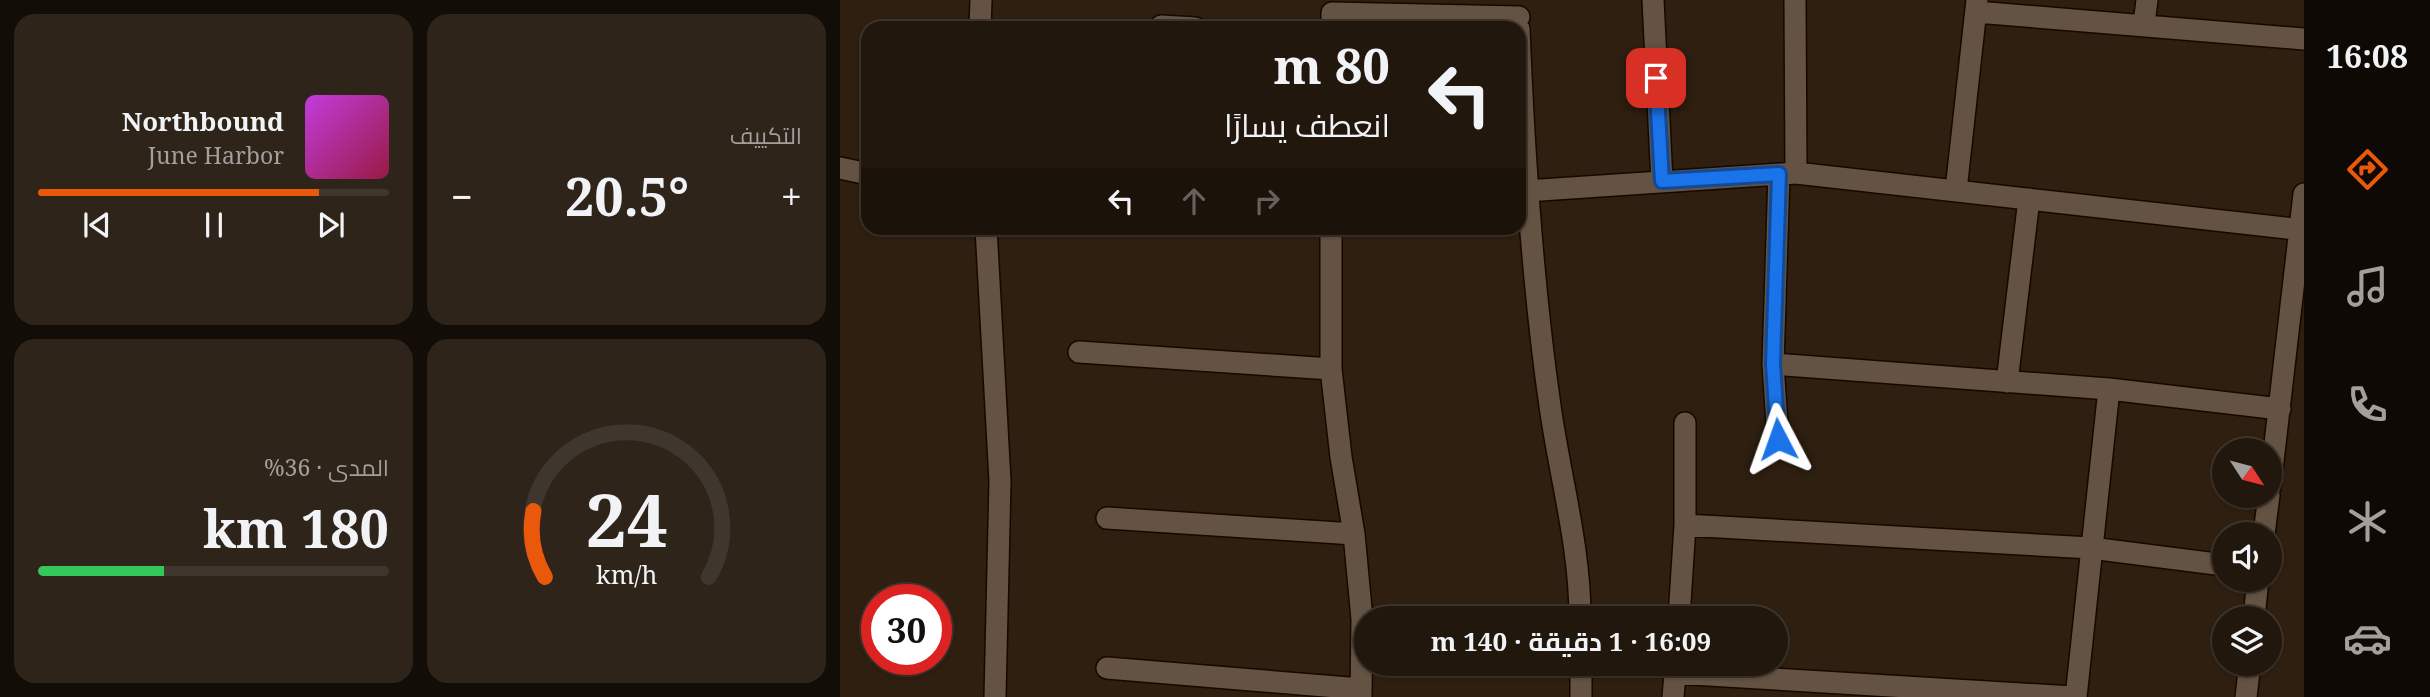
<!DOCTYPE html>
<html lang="ar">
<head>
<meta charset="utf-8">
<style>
	:root { --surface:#22170c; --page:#2e241a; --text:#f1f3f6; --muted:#a29f9d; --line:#3f362d; --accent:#ea580c }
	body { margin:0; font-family:"Noto Serif",Cairo,serif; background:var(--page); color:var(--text); direction:rtl; height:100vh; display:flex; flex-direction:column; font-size:26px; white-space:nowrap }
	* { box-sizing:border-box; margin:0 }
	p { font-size:23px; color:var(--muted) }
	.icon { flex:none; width:38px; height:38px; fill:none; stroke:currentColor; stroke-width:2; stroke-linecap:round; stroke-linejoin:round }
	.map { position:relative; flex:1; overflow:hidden; direction:ltr }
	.drawer { display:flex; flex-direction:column; gap:14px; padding:14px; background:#130d07; width:840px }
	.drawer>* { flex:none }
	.guide { position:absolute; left:21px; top:21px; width:665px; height:214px; border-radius:21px; box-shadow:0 2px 5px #0004,0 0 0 2px var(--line); direction:rtl; background:#22170c; color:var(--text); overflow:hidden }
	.needle { width:46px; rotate:126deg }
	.fabs { position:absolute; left:1372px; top:438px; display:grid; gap:14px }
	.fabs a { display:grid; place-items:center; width:70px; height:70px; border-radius:50%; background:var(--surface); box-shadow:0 2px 5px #0004,0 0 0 2px var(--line); font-size:35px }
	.speed { position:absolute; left:21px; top:584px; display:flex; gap:14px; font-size:35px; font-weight:700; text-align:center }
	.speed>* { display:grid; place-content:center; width:91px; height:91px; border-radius:50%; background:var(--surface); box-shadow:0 2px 5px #0004,0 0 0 2px var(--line); line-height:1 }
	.speed .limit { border:10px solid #d22; background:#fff; color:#111 }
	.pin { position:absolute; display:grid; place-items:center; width:60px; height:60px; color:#fff; margin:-30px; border-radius:14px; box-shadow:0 4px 10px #0006 }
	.me { position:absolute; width:77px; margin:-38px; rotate:356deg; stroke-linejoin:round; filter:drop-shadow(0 0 5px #0008) }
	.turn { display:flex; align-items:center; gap:24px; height:147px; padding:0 21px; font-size:32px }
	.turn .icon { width:91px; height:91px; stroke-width:2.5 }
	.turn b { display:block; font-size:49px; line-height:60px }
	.lanes { display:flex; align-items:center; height:66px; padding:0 21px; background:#0003; justify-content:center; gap:35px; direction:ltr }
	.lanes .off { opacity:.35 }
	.big { font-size:52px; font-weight:700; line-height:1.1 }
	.drawer .widget { flex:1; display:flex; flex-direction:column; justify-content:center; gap:10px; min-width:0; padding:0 24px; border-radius:21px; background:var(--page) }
	.drawer .dial { align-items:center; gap:0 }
	.dial svg { height:182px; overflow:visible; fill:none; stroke:var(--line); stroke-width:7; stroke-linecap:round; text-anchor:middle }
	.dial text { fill:var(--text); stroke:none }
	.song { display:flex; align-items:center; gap:21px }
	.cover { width:84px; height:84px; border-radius:10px; background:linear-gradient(135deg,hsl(290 70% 55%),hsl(340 70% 35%)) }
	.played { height:7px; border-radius:4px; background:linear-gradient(90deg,var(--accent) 80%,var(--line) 80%) }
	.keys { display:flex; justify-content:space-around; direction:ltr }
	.heat { display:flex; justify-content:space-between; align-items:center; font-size:38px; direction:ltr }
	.charge { height:10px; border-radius:5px; background:linear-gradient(90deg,#34c759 36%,var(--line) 0) }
	.drawer .tiles { flex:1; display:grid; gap:14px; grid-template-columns:repeat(2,1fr) }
	.trip { position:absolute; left:514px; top:606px; width:434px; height:70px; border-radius:35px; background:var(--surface); box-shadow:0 2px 5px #0004,0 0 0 2px var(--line); font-weight:700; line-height:70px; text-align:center; direction:rtl }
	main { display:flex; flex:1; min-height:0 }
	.tabs { display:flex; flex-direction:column; width:126px; justify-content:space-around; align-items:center; background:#0e0905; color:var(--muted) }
	.tabs .icon { width:49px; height:49px }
	.tabs .active { color:var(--accent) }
	.tabs b { font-size:32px; color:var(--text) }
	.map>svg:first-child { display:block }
</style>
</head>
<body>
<main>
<nav class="tabs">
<b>16:08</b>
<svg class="icon active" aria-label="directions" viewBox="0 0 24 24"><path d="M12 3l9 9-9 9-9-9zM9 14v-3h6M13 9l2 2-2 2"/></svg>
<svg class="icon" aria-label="music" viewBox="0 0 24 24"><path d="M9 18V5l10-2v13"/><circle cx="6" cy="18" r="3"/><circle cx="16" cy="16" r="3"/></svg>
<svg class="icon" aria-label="phone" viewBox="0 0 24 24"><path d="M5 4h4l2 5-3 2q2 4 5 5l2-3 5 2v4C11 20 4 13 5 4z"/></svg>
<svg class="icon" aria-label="climate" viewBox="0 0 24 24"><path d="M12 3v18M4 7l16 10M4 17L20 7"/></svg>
<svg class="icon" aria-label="car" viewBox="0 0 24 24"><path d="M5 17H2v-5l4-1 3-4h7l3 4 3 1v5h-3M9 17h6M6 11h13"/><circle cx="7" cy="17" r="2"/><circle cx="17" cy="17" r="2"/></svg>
</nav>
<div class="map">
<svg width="1464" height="697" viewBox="0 0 1464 697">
	<rect width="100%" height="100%" fill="#2e1f10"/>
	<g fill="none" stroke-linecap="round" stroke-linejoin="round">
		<defs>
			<path id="minor" d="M813 0 822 182
				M955 0 956 173
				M1136 12 1464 39
				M1304 24 1307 0
				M321 26 355 28
				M140 28 141 0
				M492 28V13L679 17
				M679 29C684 155 692 281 710 406 720 477 740 546 740 618
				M0 168 28 174
				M1116 190 1137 0
				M686 191 956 173 1464 230
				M146 228 160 481 155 697
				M491 228V369L501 457 514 534 522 619 521 697
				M239 352 491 369
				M933 364 1269 389 1440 409
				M1167 382 1189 199
				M938 439 933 364 939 174
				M1430 487 1464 194
				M267 518 514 534
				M845 525 1251 548 1384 565
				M1424 534 1429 495
				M839 618 845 525V423
				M1414 618 1418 579
				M741 663V697
				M267 668 521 689
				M835 673 1233 697
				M833 697 836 663
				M1236 697 1269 389
				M1406 697 1410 663"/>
		</defs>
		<use href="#minor" stroke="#160800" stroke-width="24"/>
		<use href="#minor" stroke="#645242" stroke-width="21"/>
	</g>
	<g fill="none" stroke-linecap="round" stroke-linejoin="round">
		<defs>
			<path id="route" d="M816 78 822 181 939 174 933 364 938 439"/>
		</defs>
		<use href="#route" stroke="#114b97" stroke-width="18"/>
		<use href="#route" stroke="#1a73e8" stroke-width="12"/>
	</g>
</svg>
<div class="fabs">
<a><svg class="needle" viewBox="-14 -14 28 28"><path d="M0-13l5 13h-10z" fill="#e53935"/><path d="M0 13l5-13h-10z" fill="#a29f9d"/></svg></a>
<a><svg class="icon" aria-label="sound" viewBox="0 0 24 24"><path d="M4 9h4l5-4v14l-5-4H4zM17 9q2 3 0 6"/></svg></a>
<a><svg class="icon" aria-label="layers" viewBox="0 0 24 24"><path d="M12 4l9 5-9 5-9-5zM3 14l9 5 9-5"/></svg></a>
</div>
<div class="speed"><div class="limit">30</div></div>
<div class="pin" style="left:816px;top:78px;background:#d93025"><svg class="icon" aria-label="arrive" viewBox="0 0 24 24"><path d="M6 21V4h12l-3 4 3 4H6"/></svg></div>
<svg class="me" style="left:938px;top:439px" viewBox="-20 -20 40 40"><path d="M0-17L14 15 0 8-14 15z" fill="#1a73e8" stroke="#fff" stroke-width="4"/></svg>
<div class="trip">16:09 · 1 دقيقة · 140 m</div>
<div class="guide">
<div class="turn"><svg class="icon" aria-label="left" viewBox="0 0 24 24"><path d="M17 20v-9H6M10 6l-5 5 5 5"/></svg><div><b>80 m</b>انعطف يسارًا</div></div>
<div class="lanes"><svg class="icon" aria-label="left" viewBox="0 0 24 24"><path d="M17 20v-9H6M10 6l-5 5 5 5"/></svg><svg class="icon off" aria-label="ahead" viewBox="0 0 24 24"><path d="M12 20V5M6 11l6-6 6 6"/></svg><svg class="icon off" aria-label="right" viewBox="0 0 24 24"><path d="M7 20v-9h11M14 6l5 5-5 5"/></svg></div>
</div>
</div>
<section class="drawer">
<div class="tiles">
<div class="widget"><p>التكييف</p>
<div class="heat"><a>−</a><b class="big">20.5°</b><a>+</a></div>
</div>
<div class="widget">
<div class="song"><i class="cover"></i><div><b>Northbound</b><p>June Harbor</p></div></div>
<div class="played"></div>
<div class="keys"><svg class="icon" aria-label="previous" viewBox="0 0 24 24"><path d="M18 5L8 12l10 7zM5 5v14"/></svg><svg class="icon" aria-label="pause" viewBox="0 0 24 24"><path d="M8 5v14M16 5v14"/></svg><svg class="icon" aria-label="next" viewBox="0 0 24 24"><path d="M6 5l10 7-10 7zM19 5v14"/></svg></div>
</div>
<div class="widget dial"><svg viewBox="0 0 100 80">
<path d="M14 69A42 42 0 1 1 86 69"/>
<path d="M14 69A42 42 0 0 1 9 40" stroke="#ea580c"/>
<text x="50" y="56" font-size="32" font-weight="700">24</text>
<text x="50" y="72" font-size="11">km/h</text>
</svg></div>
<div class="widget"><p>المدى · 36%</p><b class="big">180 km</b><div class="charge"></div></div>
</div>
</section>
</main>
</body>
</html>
